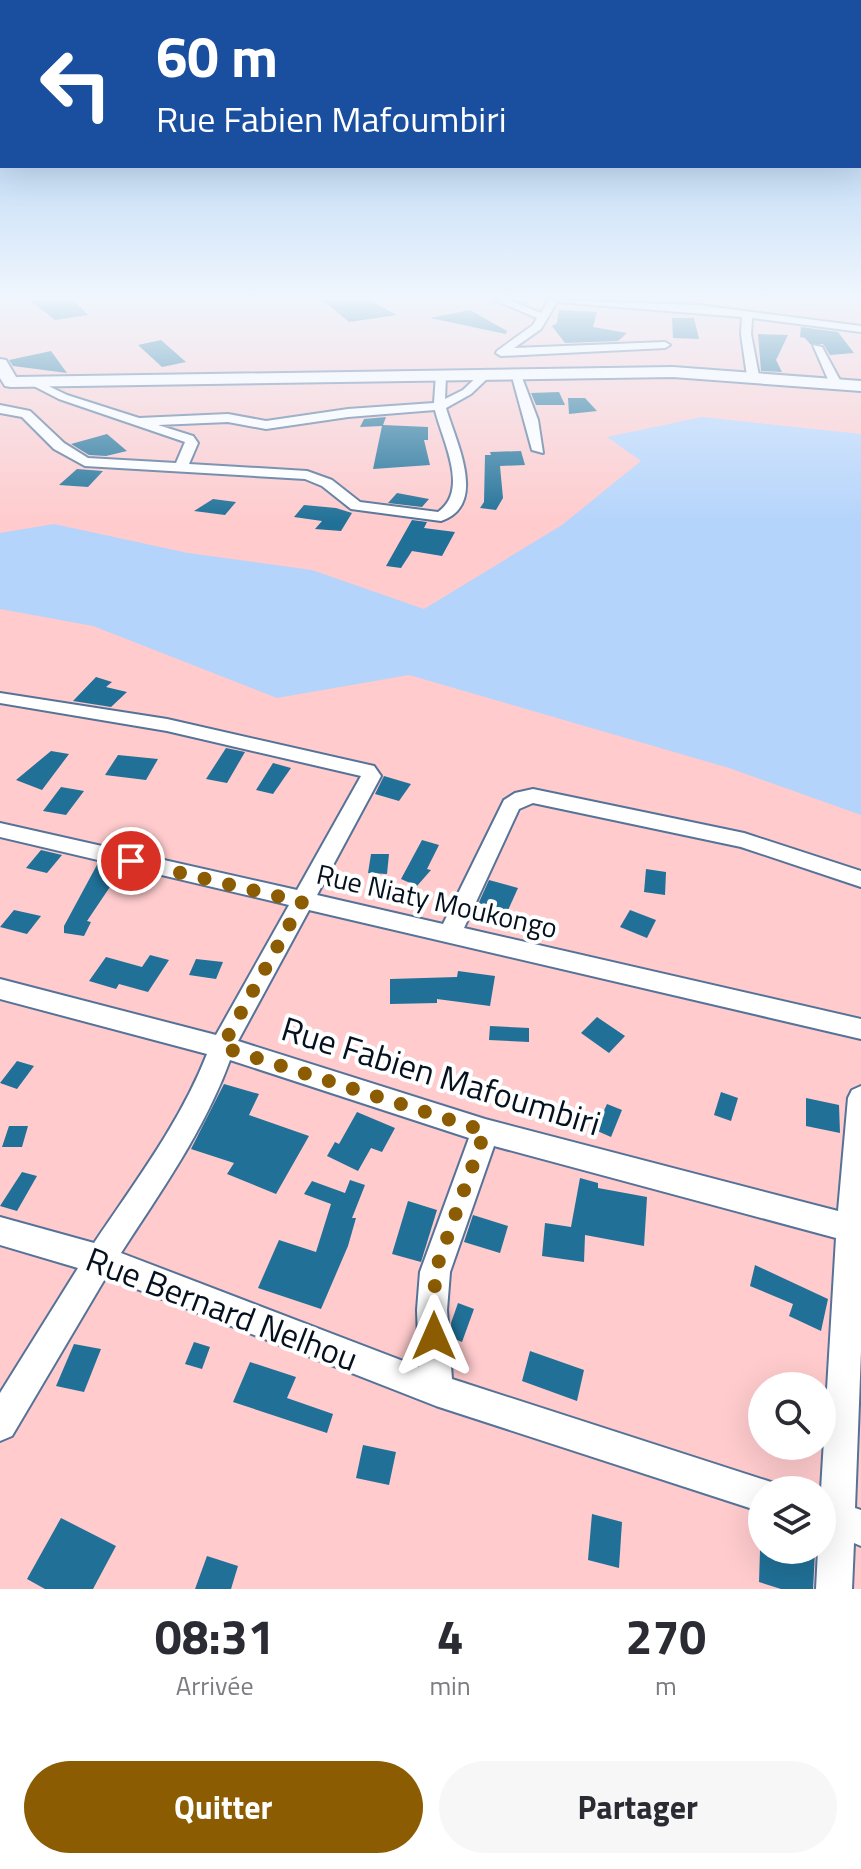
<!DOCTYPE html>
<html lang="fr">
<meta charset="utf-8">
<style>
body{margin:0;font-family:"Titillium Web",sans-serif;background:#f7f7f7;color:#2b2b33;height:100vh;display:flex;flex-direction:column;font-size:30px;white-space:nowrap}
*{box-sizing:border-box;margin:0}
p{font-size:26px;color:#7c7c81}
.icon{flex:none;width:44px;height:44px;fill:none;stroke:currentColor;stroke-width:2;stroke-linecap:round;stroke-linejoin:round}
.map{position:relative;height:1589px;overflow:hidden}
.details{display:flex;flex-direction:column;background:#fff;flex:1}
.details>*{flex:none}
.banner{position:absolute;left:0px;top:0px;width:862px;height:168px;box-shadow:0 8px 32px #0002;background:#1a4fa0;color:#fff;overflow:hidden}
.buttons{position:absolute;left:748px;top:1372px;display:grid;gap:16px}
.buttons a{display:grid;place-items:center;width:88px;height:88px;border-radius:50%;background:#fff;box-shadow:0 8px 32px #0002;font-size:40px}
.pin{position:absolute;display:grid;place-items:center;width:68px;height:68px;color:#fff;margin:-34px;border:4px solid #fff;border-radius:50%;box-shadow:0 2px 8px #0007}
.me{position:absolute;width:88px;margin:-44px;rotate:0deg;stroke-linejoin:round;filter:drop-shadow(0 0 6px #0008)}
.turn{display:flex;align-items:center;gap:28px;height:168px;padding:0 24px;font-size:36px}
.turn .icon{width:104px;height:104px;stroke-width:2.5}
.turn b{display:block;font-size:56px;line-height:68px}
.eta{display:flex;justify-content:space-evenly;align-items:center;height:136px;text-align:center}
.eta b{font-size:48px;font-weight:700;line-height:56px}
.button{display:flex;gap:16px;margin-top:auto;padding:16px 24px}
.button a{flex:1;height:92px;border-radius:48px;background:#8b5c01;color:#fff;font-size:32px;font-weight:700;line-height:92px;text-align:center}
.button a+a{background:#f7f7f7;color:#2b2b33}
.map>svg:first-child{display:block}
.green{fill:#ffcbcd;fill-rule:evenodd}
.water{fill:#b5d4fb}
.building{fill:#207097}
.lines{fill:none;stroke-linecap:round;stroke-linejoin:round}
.street-casing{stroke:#557398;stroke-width:4}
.secondary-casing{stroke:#557398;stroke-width:4}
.street{fill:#fff;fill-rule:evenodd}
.secondary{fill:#fff;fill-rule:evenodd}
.route{stroke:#8b5c01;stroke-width:14;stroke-dasharray:0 25.2}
.labels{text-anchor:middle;stroke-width:8;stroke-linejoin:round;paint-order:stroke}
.street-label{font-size:28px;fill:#06111f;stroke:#fff}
.near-street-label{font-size:34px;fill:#06111f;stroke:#fff}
</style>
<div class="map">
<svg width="861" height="1589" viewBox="0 0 861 1589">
<rect width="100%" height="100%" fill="#ddeafb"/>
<path class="green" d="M0 300H861V1589H0ZM762 1386H822V1446H762ZM762 1490H822V1550H762Z"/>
<polygon class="water" points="702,417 861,434 861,815 729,768 409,675 277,698 93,626 0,609 0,533 54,524 188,553 312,570 424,609 562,525 641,461 607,437"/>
<g class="building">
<polygon points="30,300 73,300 88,315 55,320"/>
<polygon points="323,300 369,300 397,315 349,322"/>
<polygon points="470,310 507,331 506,334 430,318"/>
<polygon points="559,310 597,312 593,327 627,333 618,341 565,343 552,326 557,323"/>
<polygon points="672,318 694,318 699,339 673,338"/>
<polygon points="801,327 838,332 854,353 830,355 823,344 810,344 805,338 800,337"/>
<polygon points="758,334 788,335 776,360 782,372 761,371"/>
<polygon points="161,340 186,362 162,367 138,345"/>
<polygon points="51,351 67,373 13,366 9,360"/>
<polygon points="559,392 565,405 536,405 531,393"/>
<polygon points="568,398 585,398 597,411 569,414"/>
<polygon points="386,417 383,425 428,427 428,440 424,440 430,465 373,469 382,426 360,427 364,419"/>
<polygon points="107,434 127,451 106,456 89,455 71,444"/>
<polygon points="521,451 525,465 500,466 503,498 496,510 480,508 484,502 485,455 491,455 490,452"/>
<polygon points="77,469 103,471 88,487 59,485"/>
<polygon points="397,493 429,499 422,507 388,503"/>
<polygon points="213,499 236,502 225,515 194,511"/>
<polygon points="304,505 336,508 352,513 341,531 315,529 322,521 294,517"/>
<polygon points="412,520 427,522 424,528 455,532 442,556 412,551 401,568 386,566"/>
<polygon points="96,677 112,682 106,687 127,692 111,707 73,701"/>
<polygon points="226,748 245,752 227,783 206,779"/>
<polygon points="51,751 69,754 42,790 16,780"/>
<polygon points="118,755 158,759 146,780 105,775"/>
<polygon points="273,763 291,768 273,794 256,790"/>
<polygon points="384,776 411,784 399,801 375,794"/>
<polygon points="61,787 84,791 66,815 43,811"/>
<polygon points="422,840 439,845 427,869 431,870 417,886 401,879"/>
<polygon points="41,850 62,855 47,873 26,868"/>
<polygon points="371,854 389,854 387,874 368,873"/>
<polygon points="98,863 122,869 87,921 91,922 84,936 64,933 64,926"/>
<polygon points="646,869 666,872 665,895 644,892"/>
<polygon points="489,880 518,888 504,919 475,911"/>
<polygon points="14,910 41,916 27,934 0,927"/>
<polygon points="630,910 656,920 647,938 620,927"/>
<polygon points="150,955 169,960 148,992 119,984 116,989 89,981 106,957 142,967"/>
<polygon points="196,959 223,962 216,979 189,975"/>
<polygon points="458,971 495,976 490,1006 437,999 437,1003 390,1004 390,979 457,977"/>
<polygon points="597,1017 625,1036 609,1053 581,1033"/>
<polygon points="490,1026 529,1028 529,1042 489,1040"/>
<polygon points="17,1061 34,1066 17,1089 0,1083"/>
<polygon points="224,1084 259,1094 249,1115 309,1136 276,1194 227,1174 234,1163 191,1149"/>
<polygon points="721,1092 738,1098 731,1121 714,1115"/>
<polygon points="806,1098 839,1105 840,1133 806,1126"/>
<polygon points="607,1104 622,1110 611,1137 595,1130"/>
<polygon points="357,1112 395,1128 382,1152 371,1148 358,1171 327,1156 335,1142 339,1144"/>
<polygon points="9,1126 28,1126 22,1147 2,1147"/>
<polygon points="22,1172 37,1176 17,1211 0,1206"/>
<polygon points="580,1178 598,1183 598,1188 647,1197 644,1246 585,1235 584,1262 542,1256 545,1223 571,1227"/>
<polygon points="350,1180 365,1185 352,1218 356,1218 348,1246 321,1309 258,1288 279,1240 316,1252 331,1204 304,1194 312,1181 345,1193"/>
<polygon points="408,1201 437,1210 421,1262 392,1254"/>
<polygon points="473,1215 508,1226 500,1253 464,1242"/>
<polygon points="755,1265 828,1299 821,1331 789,1316 793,1304 750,1286"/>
<polygon points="458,1303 474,1309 462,1342 452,1338 451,1323"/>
<polygon points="194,1342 210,1347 202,1369 185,1364"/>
<polygon points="74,1344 101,1349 84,1392 56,1386"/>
<polygon points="530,1351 584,1370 577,1401 522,1381"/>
<polygon points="250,1362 296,1377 287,1398 333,1414 327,1433 233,1402"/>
<polygon points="363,1445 396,1452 389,1485 356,1478"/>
<polygon points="592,1514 622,1522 619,1568 588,1560"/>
<polygon points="61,1518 116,1546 93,1589 45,1589 27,1579"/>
<polygon points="760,1550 815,1552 813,1589 781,1589 759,1582"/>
<polygon points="207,1556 238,1566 231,1589 195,1589"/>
</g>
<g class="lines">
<g class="street-casing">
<g id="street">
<polygon points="495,300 509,300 541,313 549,300 698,305 861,326 861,332 752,318 751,334 759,376 753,379 747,376 741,334 742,317 557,302 541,329 514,348 665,342 670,345 665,348 501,356 496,353 497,351 533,325 537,318"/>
<polygon points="813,345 822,347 842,384 840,386 830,384"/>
<path d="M481 373 491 375 471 394 446 408C455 440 489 505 441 521L351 509 322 486 305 479 85 466 54 449 22 417 0 413V405L30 411 64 443 88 458 176 463 185 442 59 399 26 382 36 380 67 395 139 418 228 414 266 421 348 409 434 403 436 374 446 376 445 399 463 390ZM435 410C442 440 470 490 438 512L360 502 332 480 307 471 189 464 198 443 193 436 158 425 228 422 266 429 348 417Z"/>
<polygon points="511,373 521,375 538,420 543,453 532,450"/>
<path d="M0 693 167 719 374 766 381 776 317 895 443 924 504 800 515 793 533 789 744 833 861 871V887L741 847 533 803 519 809 464 928 861 1019V1039L309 910 238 1041 485 1119 838 1211 848 1098 852 1090 861 1086V1351L855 1508 861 1510V1546L854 1543 852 1589H816L818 1550H822L821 1490 836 1238 494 1146 450 1272 447 1310 452 1379 774 1483 777 1490H762V1512L436 1406 106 1277 12 1436 0 1441V1393L78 1268 0 1245V1217L94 1243C135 1182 180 1123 207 1054L0 999V979L216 1035 289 905 0 837V823L297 890 361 776 167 731 0 703ZM230 1060 469 1138 420 1272 417 1310 419 1367 121 1253C161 1191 204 1131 230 1060Z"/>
</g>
</g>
<g class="secondary-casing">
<polygon id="secondary" points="0,359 6,360 16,377 673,367 861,381 861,391 673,377 11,387 5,386 0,378"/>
</g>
<use href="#street" class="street"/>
<use href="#secondary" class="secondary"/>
</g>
<linearGradient id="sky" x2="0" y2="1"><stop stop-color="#93c1f0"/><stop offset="0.57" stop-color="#f0f6fd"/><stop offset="1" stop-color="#f0f6fd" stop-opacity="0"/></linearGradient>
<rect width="861" height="523" fill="url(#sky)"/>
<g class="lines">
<polyline class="route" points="131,861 302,902 222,1047 485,1131 435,1272 434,1336"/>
</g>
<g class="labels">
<g class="street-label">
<text transform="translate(437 901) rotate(13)" y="10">Rue Niaty Moukongo</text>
</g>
<g class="near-street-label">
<text transform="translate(441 1076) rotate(17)" y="12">Rue Fabien Mafoumbiri</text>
<text transform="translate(222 1309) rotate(21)" y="12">Rue Bernard Nelhou</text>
</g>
</g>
</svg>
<div class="buttons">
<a><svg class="icon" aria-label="search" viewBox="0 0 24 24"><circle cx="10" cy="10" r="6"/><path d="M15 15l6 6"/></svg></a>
<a><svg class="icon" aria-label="layers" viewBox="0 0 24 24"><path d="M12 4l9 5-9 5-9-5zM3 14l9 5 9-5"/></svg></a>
</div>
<div class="pin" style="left:131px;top:861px;background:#d93025"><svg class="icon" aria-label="arrive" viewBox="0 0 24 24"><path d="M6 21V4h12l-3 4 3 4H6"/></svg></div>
<svg class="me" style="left:434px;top:1336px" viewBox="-20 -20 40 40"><path d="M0-17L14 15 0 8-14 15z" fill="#8b5c01" stroke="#fff" stroke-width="4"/></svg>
<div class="banner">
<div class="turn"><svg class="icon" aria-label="left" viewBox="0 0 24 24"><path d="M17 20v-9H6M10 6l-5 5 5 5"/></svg><div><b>60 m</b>Rue Fabien Mafoumbiri</div></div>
</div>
</div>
<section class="details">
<div class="eta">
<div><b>08:31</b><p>Arrivée</p></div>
<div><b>4</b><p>min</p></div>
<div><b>270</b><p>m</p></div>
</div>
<div class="button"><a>Quitter</a><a>Partager</a></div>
</section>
